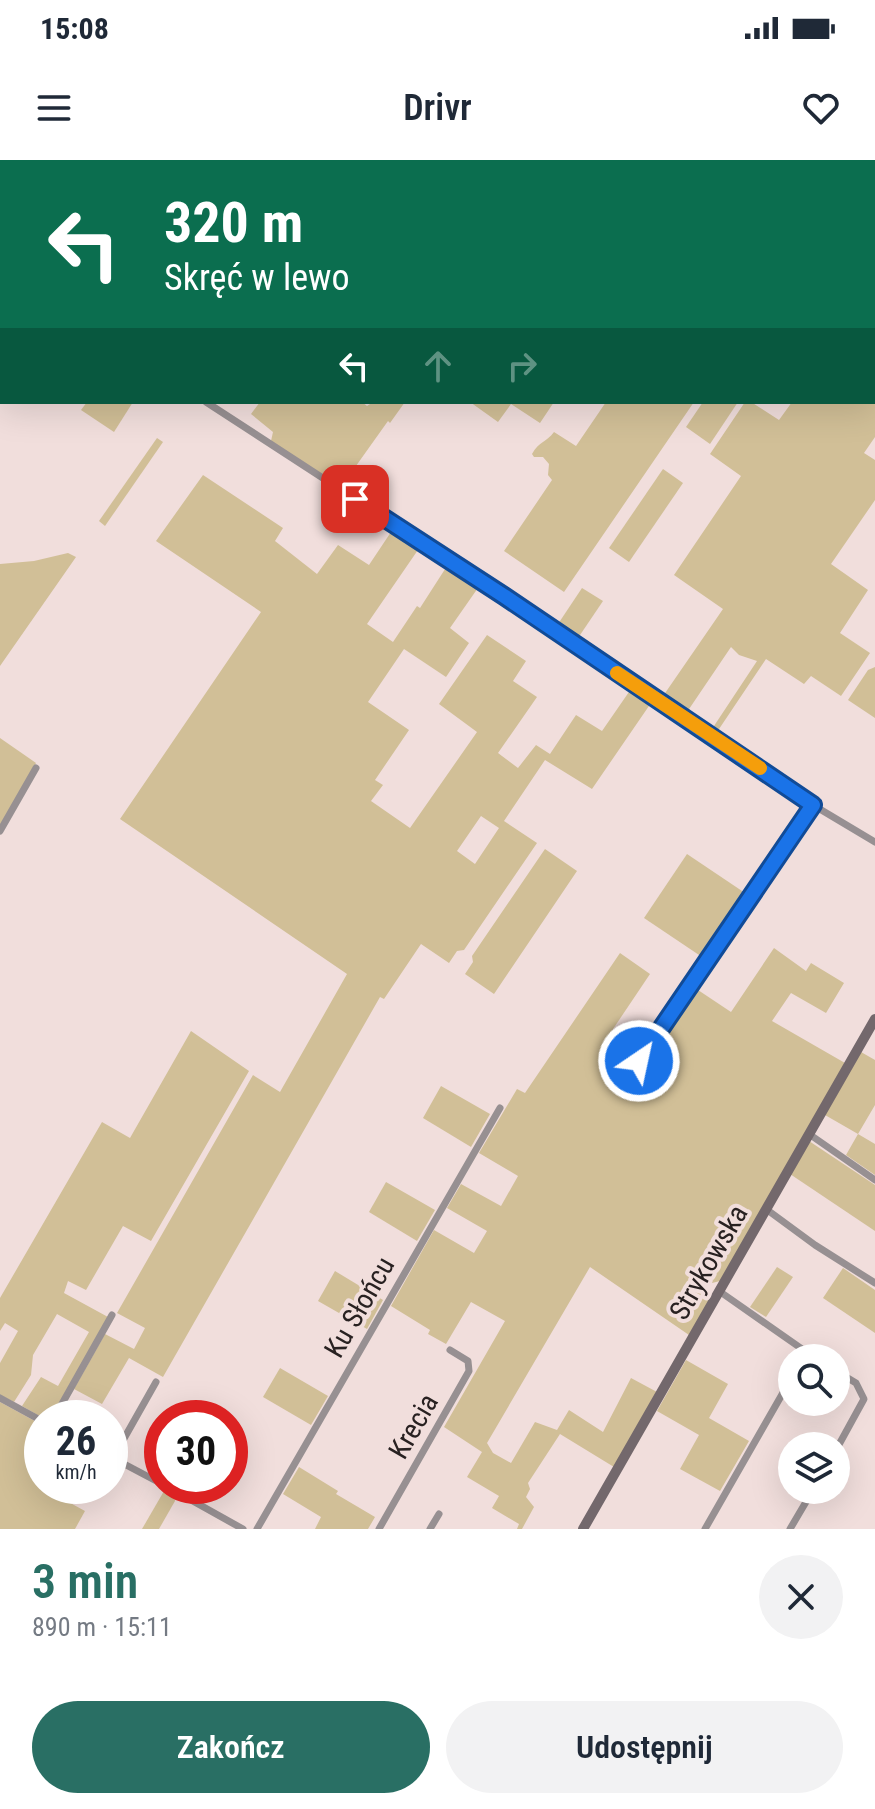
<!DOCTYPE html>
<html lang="pl">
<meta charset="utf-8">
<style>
body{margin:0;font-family:"Roboto Condensed",sans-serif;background:#f2f2f3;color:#1f2937;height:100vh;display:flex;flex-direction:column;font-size:30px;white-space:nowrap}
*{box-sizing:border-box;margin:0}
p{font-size:26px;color:#747a83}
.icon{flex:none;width:44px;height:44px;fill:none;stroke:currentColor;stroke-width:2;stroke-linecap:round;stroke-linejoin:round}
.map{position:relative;height:1369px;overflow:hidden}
.sheet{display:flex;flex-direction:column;background:#fff;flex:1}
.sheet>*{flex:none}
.banner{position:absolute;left:0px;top:0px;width:876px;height:244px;box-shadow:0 8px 32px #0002;background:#0b6e4f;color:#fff;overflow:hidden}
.controls{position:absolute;left:778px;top:1184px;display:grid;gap:16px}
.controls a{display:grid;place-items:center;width:72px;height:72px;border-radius:50%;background:#fff;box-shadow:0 8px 32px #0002;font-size:40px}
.speed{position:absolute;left:24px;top:1240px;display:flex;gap:16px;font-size:40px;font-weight:700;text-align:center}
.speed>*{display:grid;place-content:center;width:104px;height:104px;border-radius:50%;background:#fff;box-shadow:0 8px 32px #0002;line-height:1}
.speed small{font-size:20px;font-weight:400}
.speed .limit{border:12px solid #d22;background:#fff;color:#111}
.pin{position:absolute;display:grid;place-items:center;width:68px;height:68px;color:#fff;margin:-34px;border-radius:16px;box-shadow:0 4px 12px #0006}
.me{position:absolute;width:88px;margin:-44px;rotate:34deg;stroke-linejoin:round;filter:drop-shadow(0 0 6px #0008)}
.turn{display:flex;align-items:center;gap:28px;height:168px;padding:0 32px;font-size:36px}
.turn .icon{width:104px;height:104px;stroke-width:2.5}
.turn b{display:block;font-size:56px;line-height:68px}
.lanes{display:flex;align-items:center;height:76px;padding:0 32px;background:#0003;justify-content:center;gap:40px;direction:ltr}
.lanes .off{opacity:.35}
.round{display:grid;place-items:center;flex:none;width:84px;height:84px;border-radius:42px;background:#f2f2f3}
.head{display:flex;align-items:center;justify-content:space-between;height:136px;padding:0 32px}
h1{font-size:48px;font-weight:600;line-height:60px;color:#296f64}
.primary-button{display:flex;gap:16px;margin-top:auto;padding:16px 32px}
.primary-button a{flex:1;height:92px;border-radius:48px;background:#296f64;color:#fff;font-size:32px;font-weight:600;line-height:92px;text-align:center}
.primary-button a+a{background:#f2f2f3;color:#1f2937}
.status{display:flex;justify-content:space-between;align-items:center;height:56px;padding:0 40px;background:#fff;direction:ltr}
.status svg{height:22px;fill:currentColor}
header{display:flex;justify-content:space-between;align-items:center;height:104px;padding:0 32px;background:#fff;font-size:36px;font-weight:600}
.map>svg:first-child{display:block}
.green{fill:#d1bf97;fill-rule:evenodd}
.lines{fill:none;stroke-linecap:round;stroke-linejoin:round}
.street{stroke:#979092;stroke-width:7}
.secondary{stroke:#73686c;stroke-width:10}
.route-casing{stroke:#114b97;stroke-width:20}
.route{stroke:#1a73e8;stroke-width:14}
.slow{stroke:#f59e0b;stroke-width:14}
.labels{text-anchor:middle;stroke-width:8;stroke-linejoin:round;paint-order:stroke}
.street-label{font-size:28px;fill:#282121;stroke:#f1dedc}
</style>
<div class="status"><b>15:08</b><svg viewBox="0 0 49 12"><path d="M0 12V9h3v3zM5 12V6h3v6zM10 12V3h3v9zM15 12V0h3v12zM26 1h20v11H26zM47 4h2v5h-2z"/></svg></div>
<header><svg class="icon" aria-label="menu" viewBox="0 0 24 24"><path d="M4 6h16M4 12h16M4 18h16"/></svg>Drivr<svg class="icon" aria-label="heart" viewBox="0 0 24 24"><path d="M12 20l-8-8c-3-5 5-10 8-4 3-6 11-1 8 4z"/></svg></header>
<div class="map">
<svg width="875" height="1369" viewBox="0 0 875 1369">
<rect width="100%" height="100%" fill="#f1dedc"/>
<g class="green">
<polygon points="875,52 875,277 864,293 875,300 875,340 831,404 868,430 840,473 870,493 841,536 811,516 804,524 766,499 715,575 710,572 757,501 739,495 731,487 685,555 661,539 723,449 674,415 741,316 710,294 745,242 751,242 779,260 792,242 874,242"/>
<polygon points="87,242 133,242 114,272 81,250"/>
<polygon points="260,242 362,242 367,246 373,242 405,242 390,263 388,261 341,327 271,281 273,272 251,254"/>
<polygon points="470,242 554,242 540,263 511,244 498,262"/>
<path d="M606 242H694L564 432 504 391 552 320 548 315 549 304 543 297H534L532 294C539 281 547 282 554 272L576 286Z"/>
<polygon points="703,242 738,242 710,284 686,267"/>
<polygon points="157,278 163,282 105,366 99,361"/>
<polygon points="663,309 683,323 629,402 609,388"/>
<path d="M203 315 283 368 275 381 317 414 338 385 369 405 393 369 420 387 367 464 393 482 417 446 420 448 447 406 480 425 450 468 469 483 446 517 404 489 368 542 409 570 375 620 383 625 371 641 410 668 477 572 439 544 487 475 526 501 513 521 537 537 498 593 518 608 536 585 550 594 576 555 602 571 631 529 651 543 592 629 545 600 504 661 537 683 464 790 457 791 449 803 421 784 384 839 380 837 163 1217 129 1198 102 1244 74 1229 105 1174 134 1189 145 1168 117 1153 253 915 280 932 347 814 120 659 261 452 156 381ZM481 656 499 668 475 704 457 691Z"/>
<polygon points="68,393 76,397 0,506 0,404 34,401"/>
<polygon points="582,428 603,441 578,478 573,480 559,471 558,464"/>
<polygon points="875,507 875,558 848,540 868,510"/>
<polygon points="0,578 36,603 0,666"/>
<polygon points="545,689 577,711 494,834 465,814 473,802 472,796"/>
<polygon points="687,694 748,735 705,799 644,758"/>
<polygon points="774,788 806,811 811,803 844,823 826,853 791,833 772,861 845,903 720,1121 712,1123 703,1118 700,1125 709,1132 711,1138 689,1175 590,1107 487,1283 493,1293 511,1303 535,1262 557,1270 569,1250 603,1272 631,1218 657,1232 614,1307 560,1274 528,1323 530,1329 526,1337 534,1347 522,1369 517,1369 519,1364 492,1348 499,1336 467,1317 482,1292 444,1267 505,1161 471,1142 446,1184 428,1174 430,1170 391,1146 434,1070 474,1093 487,1071 447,1048 461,1024 501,1046 518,1016 479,993 517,929 525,933 620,793 650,814 607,878 634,896 638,896 633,903 639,908 695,828 731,852"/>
<polygon points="191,871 249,911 151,1081 123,1066 86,1130 68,1121 64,1133 108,1157 51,1258 43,1258 22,1246 41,1217 58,1226 89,1172 57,1154 33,1195 31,1215 14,1242 0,1235 0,1203 18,1171 5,1163 0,1171 0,1138 102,962 130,978"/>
<polygon points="861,892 875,900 875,945 858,974 875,984 875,1015 846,995 858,974 825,955"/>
<polygon points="441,926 490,954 471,987 423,958"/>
<polygon points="809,981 875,1025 875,1071 790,1014"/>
<polygon points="386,1022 435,1050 417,1081 369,1052"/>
<polygon points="777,1107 793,1117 766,1157 750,1147"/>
<polygon points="843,1108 875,1130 875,1173 823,1138"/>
<polygon points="335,1111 383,1140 367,1169 318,1141"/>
<polygon points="686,1200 728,1224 709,1258 749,1281 720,1331 680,1309 699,1275 657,1251"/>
<polygon points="280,1208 328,1236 311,1265 263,1237"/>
<polygon points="0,1242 42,1265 42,1326 55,1326 52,1333 85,1351 75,1369 0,1369"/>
<polygon points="299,1307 338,1331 336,1334 375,1357 368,1369 315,1369 321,1357 283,1334"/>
<polygon points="164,1331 174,1336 175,1341 159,1369 142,1369"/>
</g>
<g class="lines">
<g class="street">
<polyline points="467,2 470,0"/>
<polyline points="0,107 2,108"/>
<polyline points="206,242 504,436 813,645 875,682"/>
<polyline points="0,671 36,608"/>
<polyline points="639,901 813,645"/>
<polyline points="809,974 875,1020"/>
<polyline points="766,1049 815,1085 875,1123"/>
<polyline points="719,1131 815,1198"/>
<polyline points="836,1211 856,1223 864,1239 836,1290"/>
<polyline points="0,1238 42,1261"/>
<polyline points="54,1258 112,1155"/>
<polyline points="111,1297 162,1324"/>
<polyline points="113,1298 156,1222"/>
<polyline points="166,1326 243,1369"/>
<polyline points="257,1369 500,948"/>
<polyline points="379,1369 469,1211 468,1201 450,1190"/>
<polyline points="430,1369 439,1354"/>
<polyline points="705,1369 792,1217"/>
<polyline points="790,1369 813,1330"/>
</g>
<polyline class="secondary" points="583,1369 875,859"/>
</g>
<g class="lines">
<g class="route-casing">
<polyline id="route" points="355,339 504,436 813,645 639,901"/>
</g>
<use href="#route" class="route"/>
<polyline class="slow" points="617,513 760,608"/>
</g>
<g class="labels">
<g class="street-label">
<text transform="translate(708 1102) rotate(-60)" y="10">Strykowska</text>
<text transform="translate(359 1147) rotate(-60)" y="10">Ku Słońcu</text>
<text transform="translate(413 1266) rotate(-60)" y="10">Krecia</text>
</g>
</g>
</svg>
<div class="controls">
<a><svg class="icon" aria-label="search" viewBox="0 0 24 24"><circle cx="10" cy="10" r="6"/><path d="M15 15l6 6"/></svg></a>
<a><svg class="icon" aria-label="layers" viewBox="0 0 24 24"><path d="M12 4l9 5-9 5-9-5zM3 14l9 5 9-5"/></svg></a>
</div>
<div class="speed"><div>26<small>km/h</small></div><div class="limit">30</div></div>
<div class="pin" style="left:355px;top:339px;background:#d93025"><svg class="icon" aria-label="arrive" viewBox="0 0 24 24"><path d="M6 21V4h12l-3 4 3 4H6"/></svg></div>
<svg class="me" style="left:639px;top:901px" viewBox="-20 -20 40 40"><circle r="17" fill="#1a73e8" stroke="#fff" stroke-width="3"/><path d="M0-11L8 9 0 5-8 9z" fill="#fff"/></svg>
<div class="banner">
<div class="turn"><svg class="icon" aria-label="left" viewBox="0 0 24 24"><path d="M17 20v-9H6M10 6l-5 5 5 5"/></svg><div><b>320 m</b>Skręć w lewo</div></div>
<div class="lanes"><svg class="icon" aria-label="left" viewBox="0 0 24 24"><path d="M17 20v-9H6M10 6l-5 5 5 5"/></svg><svg class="icon off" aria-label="ahead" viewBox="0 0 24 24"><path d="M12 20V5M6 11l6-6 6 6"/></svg><svg class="icon off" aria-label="right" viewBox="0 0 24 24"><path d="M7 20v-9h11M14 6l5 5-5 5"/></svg></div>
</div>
</div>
<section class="sheet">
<div class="head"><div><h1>3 min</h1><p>890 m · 15:11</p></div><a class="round"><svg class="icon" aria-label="close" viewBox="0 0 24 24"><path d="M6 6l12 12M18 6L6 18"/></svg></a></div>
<div class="primary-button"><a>Zakończ</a><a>Udostępnij</a></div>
</section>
